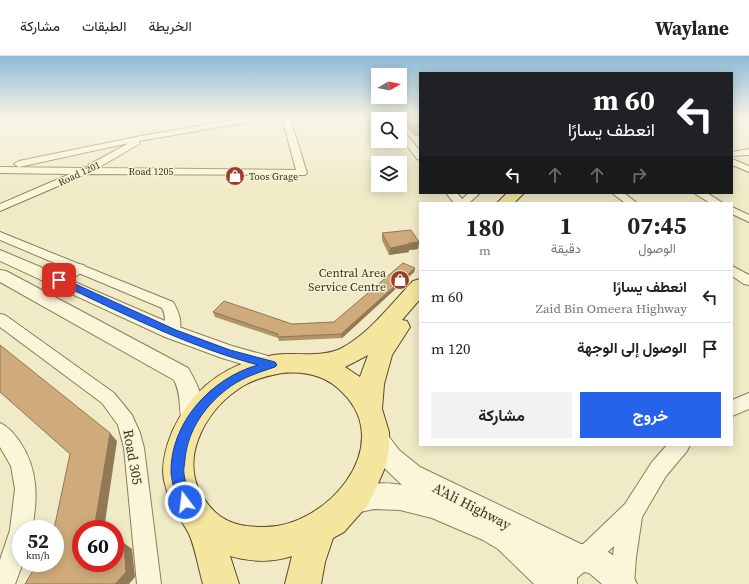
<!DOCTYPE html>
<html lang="ar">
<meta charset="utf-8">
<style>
body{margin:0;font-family:"Source Serif 4",Vazirmatn,serif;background:#f2f2f2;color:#222;direction:rtl;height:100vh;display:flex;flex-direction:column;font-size:15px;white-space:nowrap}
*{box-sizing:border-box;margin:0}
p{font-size:13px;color:#767676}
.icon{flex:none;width:22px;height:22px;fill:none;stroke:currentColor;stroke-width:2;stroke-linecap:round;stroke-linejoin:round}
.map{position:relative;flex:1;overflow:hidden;direction:ltr}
.sheet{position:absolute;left:419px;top:146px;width:314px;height:244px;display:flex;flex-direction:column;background:#fff;border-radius:0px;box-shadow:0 2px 10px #0003;direction:rtl}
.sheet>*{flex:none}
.hud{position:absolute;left:419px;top:16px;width:314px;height:122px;border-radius:0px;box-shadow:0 2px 10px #0003;direction:rtl;background:#202124;color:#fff;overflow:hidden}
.needle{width:26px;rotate:81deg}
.buttons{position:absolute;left:371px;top:12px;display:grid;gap:8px}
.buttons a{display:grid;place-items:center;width:36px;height:36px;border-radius:0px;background:#fff;box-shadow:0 2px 10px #0003;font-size:20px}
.speed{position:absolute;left:12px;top:464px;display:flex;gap:8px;font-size:20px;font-weight:700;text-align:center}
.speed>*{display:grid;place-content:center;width:52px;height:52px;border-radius:50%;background:#fff;box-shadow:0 2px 10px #0003;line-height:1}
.speed small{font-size:10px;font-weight:400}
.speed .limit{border:6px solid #d22;background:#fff;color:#111}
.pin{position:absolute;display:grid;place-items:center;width:34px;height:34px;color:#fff;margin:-17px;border-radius:8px;box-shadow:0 2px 6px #0006}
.me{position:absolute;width:44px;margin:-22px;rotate:345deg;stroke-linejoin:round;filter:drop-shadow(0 0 3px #0008)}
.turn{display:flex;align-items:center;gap:14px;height:84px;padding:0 12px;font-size:18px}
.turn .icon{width:52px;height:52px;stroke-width:2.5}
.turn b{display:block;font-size:28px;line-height:34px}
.lanes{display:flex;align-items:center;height:38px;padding:0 12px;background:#0003;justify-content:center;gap:20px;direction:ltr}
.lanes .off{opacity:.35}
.eta{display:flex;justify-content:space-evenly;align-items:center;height:68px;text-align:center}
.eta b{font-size:24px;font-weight:700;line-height:28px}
.button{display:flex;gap:8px;margin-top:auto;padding:8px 12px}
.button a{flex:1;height:46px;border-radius:0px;background:#2563eb;color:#fff;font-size:16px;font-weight:700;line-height:46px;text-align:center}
.button a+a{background:#f2f2f2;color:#222}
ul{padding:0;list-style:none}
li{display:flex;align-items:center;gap:12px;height:52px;padding:0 12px;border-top:1px solid #e0e0e0}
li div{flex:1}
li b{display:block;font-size:15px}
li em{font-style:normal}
header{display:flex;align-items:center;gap:24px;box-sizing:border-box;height:56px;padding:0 20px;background:#fff;border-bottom:1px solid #e0e0e0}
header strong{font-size:19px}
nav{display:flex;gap:22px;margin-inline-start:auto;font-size:14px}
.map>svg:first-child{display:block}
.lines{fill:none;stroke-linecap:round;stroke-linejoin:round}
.minor-casing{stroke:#8c7d5b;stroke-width:2}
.tertiary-casing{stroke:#8c7d5b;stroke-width:2}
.primary-casing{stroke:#5a4a2f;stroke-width:2}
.minor{fill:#faf6da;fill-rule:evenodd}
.tertiary{fill:#faf6da;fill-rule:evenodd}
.primary{fill:#f4e69e;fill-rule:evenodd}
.wall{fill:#b2936a}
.shaded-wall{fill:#917856}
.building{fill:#cfab7b;stroke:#917856}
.route{fill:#2563eb;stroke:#184099}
.labels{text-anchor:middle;stroke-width:3;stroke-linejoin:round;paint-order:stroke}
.far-street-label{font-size:10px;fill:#3c321f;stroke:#f7f3d6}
.far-poi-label{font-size:10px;fill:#3c321f;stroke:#f7f3d6;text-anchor:start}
.poi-label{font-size:12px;fill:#3c321f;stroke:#f7f3d6;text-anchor:end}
.near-street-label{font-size:14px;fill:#3c321f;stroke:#f7f3d6}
</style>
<header>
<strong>Waylane</strong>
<nav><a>الخريطة</a><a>الطبقات</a><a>مشاركة</a></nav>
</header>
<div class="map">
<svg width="749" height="528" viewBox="0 0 749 528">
<rect width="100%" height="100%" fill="#f0eac6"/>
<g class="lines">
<g class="minor-casing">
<g id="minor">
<polygon points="245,62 264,62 260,64 139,85 139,88 98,112 296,114 282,62 290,62 307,117 305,119 86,118 0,155 0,148 70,118 0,117 0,111 83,112 129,87 19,111 14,108 19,105 141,80"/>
<polygon points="397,62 406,62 400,65 400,63"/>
<polygon points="400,74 403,74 420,95 420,104 417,103 400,81"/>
<polygon points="749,93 749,99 732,100 732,96"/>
<polygon points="732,103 749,110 749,116 732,109"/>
<polygon points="446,137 457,137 462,143 469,137 480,137 469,147 454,147"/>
<polygon points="612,137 624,137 637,147 625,147"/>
<polygon points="694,137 707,137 723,147 710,147"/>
<polygon points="732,151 749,159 749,166 732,158"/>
<path d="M0 176 173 246C179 256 184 269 177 280L172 282 167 280C162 271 168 263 162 252L0 184Z"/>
<polygon points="732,210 749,219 749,229 744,228 732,220"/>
<polygon points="0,258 5,259 114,337 132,359 140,377 144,392 161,528 137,528 124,392 118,369 102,347 0,271"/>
<polygon points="749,337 749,353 732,360 732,344"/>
<path d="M0 367C9 371 14 378 20 386 38 413 38 442 32 473H21V507H23L15 528H0V504L10 474 15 433 11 410 0 391Z"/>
<polygon points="667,389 690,389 687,395 666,420 642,461 636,501 634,528 610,528 614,490 593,510 585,514 577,510 573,502 577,494 625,448 652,406"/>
</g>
</g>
<g class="tertiary-casing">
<g id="tertiary">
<path d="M0 194 57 218C66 213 73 206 84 209L86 212 84 215 70 224 179 271 232 290 279 303 282 309 279 315 272 317 222 302 165 281 0 205Z"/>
<path d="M0 214 6 215 188 312C198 329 209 351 200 370L192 373 184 370C177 355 183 341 174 324L0 226Z"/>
<path d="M376 370 384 374 399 394 420 411 581 488C603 486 629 509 637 528H602L589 517 584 516 577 522V528H534L498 493 483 484 432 462 400 454 374 453 351 458 342 454 338 445 342 436C361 428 382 425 402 429L378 406 364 381 368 374Z"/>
</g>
</g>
<g class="primary-casing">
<g id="primary">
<polygon points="507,137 524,137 514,147 497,147"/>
<path d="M420 223V243L402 264 407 265 410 271 392 299 384 328 382 353 389 376V393L386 409 375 435 367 450 344 476 333 482 325 506 321 528H285L292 500C271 507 251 506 230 500L239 528H203C199 514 195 491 189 478 179 460 168 445 164 424 161 408 166 391 172 376 192 332 226 307 274 299 295 296 319 302 340 293 369 278 390 249 413 225ZM368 299 360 321 345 311ZM282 317C305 315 326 319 343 337 397 391 325 473 262 471 235 471 217 464 203 441 179 404 204 357 237 334 250 324 266 320 282 317Z"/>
</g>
</g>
<use href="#minor" class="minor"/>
<use href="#tertiary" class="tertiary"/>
<use href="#primary" class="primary"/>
</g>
<g class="wall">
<polygon points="403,62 420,62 420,81 413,79 403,65"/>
<polygon points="382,177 419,186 418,193 409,194 409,196 389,199 382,184"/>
<polygon points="415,212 414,216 342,282 279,285 278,282 215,261 213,256 292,268 334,266"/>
</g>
<g class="shaded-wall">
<polygon points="419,186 418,193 409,194 409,196 389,199 390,192"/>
<polygon points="415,212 414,216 342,282 341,278"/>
<polygon points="110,377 117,385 104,473 94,473"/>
<polygon points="124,487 132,493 135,521 129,528 115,528"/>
</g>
<g class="building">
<polygon points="409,62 420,62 420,71 413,69"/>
<polygon points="411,174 419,186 409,187 409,188 390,192 382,177"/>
<polygon points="403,207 415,212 341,278 278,281 278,278 213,256 224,245 292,268 334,266"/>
<polygon points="0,289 110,377 94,473 81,473 81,507 115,507 115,486 120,485 124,487 126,516 117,526 115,528 25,528 35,511 46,508 46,507 55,507 55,473 54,473 70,398 0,336"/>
</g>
<linearGradient id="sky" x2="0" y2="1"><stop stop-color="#8ebad8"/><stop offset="0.46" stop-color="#f8f6e5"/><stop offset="1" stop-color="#f8f6e5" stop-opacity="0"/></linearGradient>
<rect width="749" height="136" fill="url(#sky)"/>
<path class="route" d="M56 222H62L176 274 230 294 275 306 277 309 275 311C260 316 244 321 231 330 206 348 188 373 185 403 185 408 183 413 184 418 185 429 194 440 190 450L185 452 180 450C176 441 172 427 171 417 170 367 211 322 258 309 187 290 122 257 56 226L54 224Z"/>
<defs>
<g id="shop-disc" transform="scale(1)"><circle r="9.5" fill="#9e3a28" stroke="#f7f3d6"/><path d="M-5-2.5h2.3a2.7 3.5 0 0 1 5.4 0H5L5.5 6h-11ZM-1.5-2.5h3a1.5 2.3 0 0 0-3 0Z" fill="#fff"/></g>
</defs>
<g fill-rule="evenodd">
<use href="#shop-disc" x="235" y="120"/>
<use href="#shop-disc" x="400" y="224"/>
</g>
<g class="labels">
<g class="far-street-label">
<text x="151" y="119">Road 1205</text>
<text transform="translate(79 117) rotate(-25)" y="4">Road 1201</text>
</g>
<g class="far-poi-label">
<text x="249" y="124">Toos Grage</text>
</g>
<g class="poi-label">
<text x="386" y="221">Central Area<tspan x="386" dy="14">Service Centre</tspan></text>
</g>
<g class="near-street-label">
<text transform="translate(133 401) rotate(80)" y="5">Road 305</text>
<text transform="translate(472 450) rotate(27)" y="5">A'Ali Highway</text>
</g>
</g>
</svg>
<div class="buttons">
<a><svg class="needle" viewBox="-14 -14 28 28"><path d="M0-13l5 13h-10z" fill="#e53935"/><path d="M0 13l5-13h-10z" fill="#767676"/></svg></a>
<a><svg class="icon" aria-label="search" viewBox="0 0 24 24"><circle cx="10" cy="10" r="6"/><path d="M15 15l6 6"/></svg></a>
<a><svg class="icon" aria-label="layers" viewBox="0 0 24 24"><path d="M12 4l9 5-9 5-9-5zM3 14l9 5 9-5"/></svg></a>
</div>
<div class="speed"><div>52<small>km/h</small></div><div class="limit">60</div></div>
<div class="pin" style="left:59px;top:224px;background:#d93025"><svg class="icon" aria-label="arrive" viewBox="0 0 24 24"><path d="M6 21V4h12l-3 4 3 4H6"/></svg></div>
<svg class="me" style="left:185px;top:446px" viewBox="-20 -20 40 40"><circle r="17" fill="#2563eb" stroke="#fff" stroke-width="3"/><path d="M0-11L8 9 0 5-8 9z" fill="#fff"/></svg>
<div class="hud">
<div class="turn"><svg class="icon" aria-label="left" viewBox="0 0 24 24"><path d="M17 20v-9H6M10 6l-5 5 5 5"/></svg><div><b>60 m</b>انعطف يسارًا</div></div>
<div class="lanes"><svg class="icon" aria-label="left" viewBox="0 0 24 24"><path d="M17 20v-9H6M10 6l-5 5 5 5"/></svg><svg class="icon off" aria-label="ahead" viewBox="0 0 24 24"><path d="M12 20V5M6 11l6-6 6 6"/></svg><svg class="icon off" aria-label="ahead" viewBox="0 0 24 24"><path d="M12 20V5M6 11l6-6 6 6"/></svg><svg class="icon off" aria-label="right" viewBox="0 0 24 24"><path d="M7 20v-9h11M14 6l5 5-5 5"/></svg></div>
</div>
<section class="sheet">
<div class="eta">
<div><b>07:45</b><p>الوصول</p></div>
<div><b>1</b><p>دقيقة</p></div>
<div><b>180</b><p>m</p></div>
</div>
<ul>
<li><svg class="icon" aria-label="left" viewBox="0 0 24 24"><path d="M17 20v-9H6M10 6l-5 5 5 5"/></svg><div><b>انعطف يسارًا</b><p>Zaid Bin Omeera Highway</p></div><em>60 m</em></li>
<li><svg class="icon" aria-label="arrive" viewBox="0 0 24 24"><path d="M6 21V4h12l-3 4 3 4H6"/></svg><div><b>الوصول إلى الوجهة</b></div><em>120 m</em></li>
</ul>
<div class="button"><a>خروج</a><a>مشاركة</a></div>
</section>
</div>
